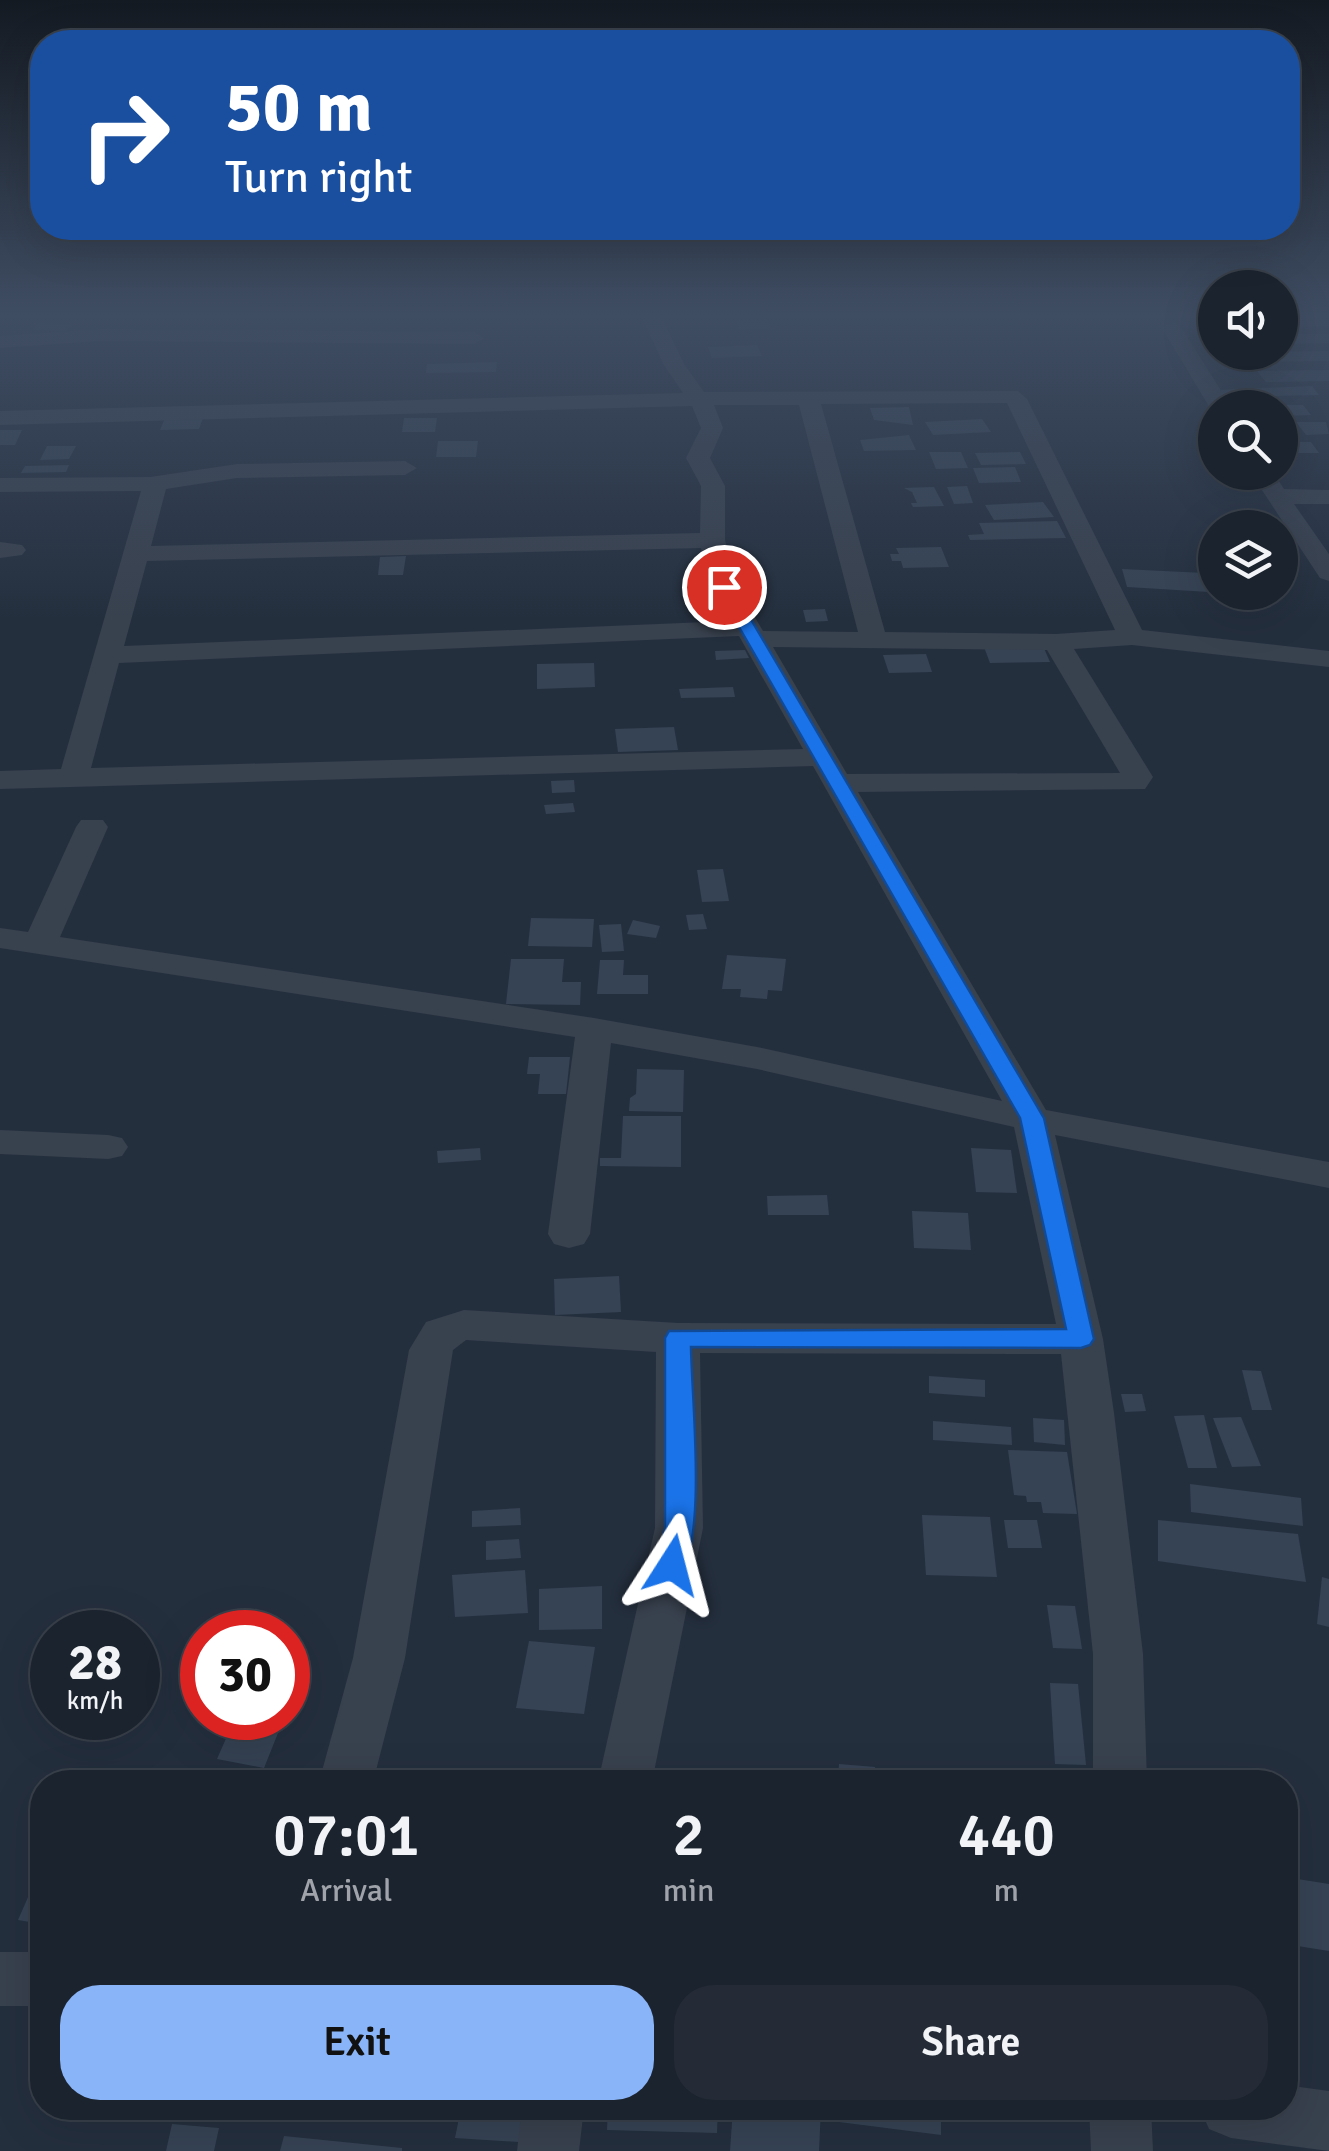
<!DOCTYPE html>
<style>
body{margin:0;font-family:Signika,sans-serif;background:#242b36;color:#f1f3f6;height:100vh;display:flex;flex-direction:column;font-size:38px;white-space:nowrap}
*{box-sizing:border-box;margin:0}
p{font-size:32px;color:#a0a4aa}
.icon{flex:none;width:55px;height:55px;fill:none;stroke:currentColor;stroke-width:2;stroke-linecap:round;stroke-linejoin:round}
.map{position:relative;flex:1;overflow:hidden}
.sheet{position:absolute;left:30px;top:1770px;width:1268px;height:350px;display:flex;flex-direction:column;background:#1b232e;border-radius:40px;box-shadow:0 10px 40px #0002,0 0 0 2px #39404a}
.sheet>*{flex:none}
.hud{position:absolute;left:30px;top:30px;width:1270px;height:210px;border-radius:40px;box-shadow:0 10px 40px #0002,0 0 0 2px #39404a;background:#1a4fa0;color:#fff;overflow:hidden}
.controls{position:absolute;left:1198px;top:270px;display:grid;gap:20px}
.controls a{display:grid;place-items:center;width:100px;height:100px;border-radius:50%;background:#1b232e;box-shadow:0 10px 40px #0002,0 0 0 2px #39404a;font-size:50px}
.speed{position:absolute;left:30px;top:1610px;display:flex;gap:20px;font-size:50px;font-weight:700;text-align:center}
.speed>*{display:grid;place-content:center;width:130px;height:130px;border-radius:50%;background:#1b232e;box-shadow:0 10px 40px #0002,0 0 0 2px #39404a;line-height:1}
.speed small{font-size:25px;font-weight:400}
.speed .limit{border:15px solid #d22;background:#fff;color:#111}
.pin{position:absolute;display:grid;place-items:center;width:85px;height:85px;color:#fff;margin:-42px;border:5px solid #fff;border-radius:50%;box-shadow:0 2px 10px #0007}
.me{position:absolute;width:110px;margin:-55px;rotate:9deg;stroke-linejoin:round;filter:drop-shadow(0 0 8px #0008)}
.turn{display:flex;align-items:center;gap:35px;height:210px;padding:0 30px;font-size:45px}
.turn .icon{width:130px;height:130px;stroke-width:2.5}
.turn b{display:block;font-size:70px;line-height:85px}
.eta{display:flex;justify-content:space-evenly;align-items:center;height:170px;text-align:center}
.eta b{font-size:60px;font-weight:600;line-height:70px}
.action{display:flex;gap:20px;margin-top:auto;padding:20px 30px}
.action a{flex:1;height:115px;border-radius:40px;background:#8ab4f8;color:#111;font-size:40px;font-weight:600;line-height:115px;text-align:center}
.action a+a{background:#242b36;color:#f1f3f6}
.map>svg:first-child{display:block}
.building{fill:#364354}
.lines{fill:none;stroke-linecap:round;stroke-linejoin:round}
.minor{fill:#38414e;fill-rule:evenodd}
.route{fill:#1a73e8;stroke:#114b97;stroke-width:2.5}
</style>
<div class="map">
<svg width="1329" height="2151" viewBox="0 0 1329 2151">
<rect width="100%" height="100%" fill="#242f3e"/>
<g class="building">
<polygon points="1280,318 1326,318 1329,326 1280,327"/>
<polygon points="736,320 767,320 771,329 739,330"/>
<polygon points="39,323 73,324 66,331 32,330"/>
<polygon points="1280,334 1329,334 1329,343 1280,344"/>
<polygon points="757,345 762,356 712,358 708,347"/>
<polygon points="1329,351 1329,361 1247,362 1240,352"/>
<polygon points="497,362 496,372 426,373 427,364"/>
<polygon points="1329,370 1329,381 1266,382 1257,371"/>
<polygon points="1312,386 1319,395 1223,397 1218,390"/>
<polygon points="1280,405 1303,405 1311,415 1280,416"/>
<polygon points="909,407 913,425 874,420 870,408"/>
<polygon points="165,418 203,418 199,429 160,430"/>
<polygon points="404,418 437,418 435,432 402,432"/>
<polygon points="982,419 991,432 933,435 925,422"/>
<polygon points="1296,422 1326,422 1329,434 1306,435"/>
<polygon points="0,430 22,430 15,445 0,445"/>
<polygon points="909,435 916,450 864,451 860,440"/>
<polygon points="438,441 478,441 476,457 436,457"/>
<polygon points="1280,442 1311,442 1319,453 1283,453"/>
<polygon points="47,446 76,446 69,459 40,460"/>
<polygon points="929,452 961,452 968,468 936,469"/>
<polygon points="1020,452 1026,464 981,465 975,453"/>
<polygon points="69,465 66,472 21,473 25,466"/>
<polygon points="1015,467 1021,482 979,483 973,468"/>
<polygon points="967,486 973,503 954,504 947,487"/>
<polygon points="934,487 944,506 913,507 911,503 917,503 912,492 904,488"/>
<polygon points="1043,502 1054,517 994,520 985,505"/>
<polygon points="1057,521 1066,538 970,540 968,535 984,534 979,523"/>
<polygon points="941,547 949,567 903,568 901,561 892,561 890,554 899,554 896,548"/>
<polygon points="406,556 403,575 378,575 380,557"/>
<polygon points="1122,569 1205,573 1209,592 1127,587"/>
<polygon points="825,609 828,621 806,622 803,610"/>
<polygon points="1043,646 1050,662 990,663 984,647"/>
<polygon points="745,650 749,658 716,660 715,651"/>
<polygon points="926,654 932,672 889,673 883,655"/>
<polygon points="594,663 595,687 537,689 537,664"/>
<polygon points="733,687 735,697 681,698 679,689"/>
<polygon points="674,727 678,750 618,752 615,729"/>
<polygon points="574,780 575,792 552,793 551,781"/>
<polygon points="573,803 575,812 546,814 544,805"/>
<polygon points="723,869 729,901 702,902 697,870"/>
<polygon points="703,914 707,929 689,930 686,915"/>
<polygon points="531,918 594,919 592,947 528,946"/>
<polygon points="633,920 660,926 656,938 627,934"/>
<polygon points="621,924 624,951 602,952 599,925"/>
<polygon points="727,955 786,959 782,991 768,990 767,999 740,997 741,989 722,989"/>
<polygon points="511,959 564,959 562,982 581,982 580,1005 506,1004"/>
<polygon points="600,960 624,960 623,975 648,975 648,994 597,994"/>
<polygon points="529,1057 570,1057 566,1094 538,1094 540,1074 527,1074"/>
<polygon points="637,1069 684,1070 683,1112 629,1111 630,1098 636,1094"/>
<polygon points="623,1116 681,1116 681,1167 600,1166 600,1158 621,1158"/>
<polygon points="480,1148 481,1160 438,1163 437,1151"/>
<polygon points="971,1148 1011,1150 1017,1193 976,1192"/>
<polygon points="827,1195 829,1215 768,1215 767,1196"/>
<polygon points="912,1211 968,1213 971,1250 914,1248"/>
<polygon points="619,1276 621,1312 555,1315 554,1279"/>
<polygon points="1242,1370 1261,1371 1272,1410 1252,1410"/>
<polygon points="929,1376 985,1380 985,1397 929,1393"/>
<polygon points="1121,1394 1142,1394 1146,1411 1125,1412"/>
<polygon points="1204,1415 1217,1468 1188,1468 1174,1416"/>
<polygon points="1241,1417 1261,1466 1232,1467 1213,1418"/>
<polygon points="1033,1418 1064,1420 1065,1445 1034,1442"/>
<polygon points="933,1421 1011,1427 1012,1445 933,1440"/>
<polygon points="1008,1450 1067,1452 1077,1514 1043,1513 1041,1502 1027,1502 1026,1496 1014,1495"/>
<polygon points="1190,1484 1301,1498 1303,1526 1191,1512"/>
<polygon points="520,1508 521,1525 472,1527 472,1511"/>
<polygon points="922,1515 990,1517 997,1577 926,1575"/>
<polygon points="1004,1520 1037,1520 1042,1548 1008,1548"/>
<polygon points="1158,1520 1298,1534 1306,1582 1158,1561"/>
<polygon points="519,1539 521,1558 486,1560 486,1541"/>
<polygon points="525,1570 528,1613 455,1617 452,1575"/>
<polygon points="1322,1577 1329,1579 1329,1627 1317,1624"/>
<polygon points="602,1586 602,1629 539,1630 539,1589"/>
<polygon points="1047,1605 1075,1606 1082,1649 1053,1648"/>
<polygon points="529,1641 595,1647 584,1714 516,1708"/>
<polygon points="1050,1683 1078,1684 1086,1765 1055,1764"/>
<polygon points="235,1718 284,1718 264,1768 217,1759"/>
<polygon points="839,1764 875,1767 874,1782 838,1782"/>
<polygon points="211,1768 286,1779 284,1782 206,1782"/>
<polygon points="42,1865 42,1924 18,1920"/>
<polygon points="1285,1877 1329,1884 1329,1951 1285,1944"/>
<polygon points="461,2108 522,2108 519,2142 455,2138"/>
<polygon points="608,2108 718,2108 717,2133 607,2130"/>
<polygon points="733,2108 821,2108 819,2151 730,2151"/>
<polygon points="840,2108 941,2108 941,2135 839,2122"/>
<polygon points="172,2124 219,2128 214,2151 166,2151"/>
<polygon points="284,2136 402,2148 402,2151 280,2151"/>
</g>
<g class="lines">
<g class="minor">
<path d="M642 318H662L684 364 704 392 1018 391 1027 399 1142 630 1329 651V667L1132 645 1074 649 1153 777 1145 789 858 792 1046 1110 1329 1162V1188L1055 1135 1103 1339 1114 1413 1143 1654 1147 1782H1093V1654L1061 1354 700 1353 703 1528 652 1782H598L655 1528 656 1352 466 1340 453 1350 405 1658 373 1782H319L353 1658 409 1350 426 1322 464 1310 678 1323 1056 1324 1014 1127 757 1069 611 1043 590 1234 584 1244 569 1248 554 1244 548 1234 575 1037 0 948V928L28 932 76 827 81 820H103L108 827 60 937 594 1018 757 1047 1002 1101 813 766 0 789V771L61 769 141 491 0 492V478L150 477 237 464 405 461 417 468 405 475 237 478 166 489 151 546 700 533 701 486 686 458 701 428 692 406 0 425V411L683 393 664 365ZM1007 403 1115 630 1056 634 885 632 821 404ZM714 405H799L858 632 763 631 737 587 725 540V486L710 458 723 428ZM701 548 711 587 730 621 124 646 147 561ZM739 636 803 749 91 768 119 663ZM773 647 1047 650 1120 773 847 774Z"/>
<polygon points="1172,322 1179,324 1232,408 1215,408 1213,413 1162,328"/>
<polygon points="99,329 474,332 484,338 474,344 99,341 0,348 0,336"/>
<polygon points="1250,472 1273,472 1284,489 1329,490 1329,504 1294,504 1329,554 1329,581 1320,578"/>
<polygon points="0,542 22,545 26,550 22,555 0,558"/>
<polygon points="0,1130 108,1135 122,1138 128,1147 122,1156 108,1159 0,1154"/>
<rect x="0" y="1952" width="42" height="54"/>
<polygon points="1285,2085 1329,2091 1329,2151 1231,2138 1209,2129 1200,2108 1285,2108"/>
<polygon points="522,2108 584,2108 579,2151 517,2151"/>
<polygon points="1089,2108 1151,2108 1153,2151 1091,2151"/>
</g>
</g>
<linearGradient id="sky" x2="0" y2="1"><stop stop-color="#141a22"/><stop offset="0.51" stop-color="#3f4d63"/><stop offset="1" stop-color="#3f4d63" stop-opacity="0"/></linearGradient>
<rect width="1329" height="619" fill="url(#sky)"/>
<path class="route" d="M724 582 732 587 1044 1118 1094 1339 1090 1345 1081 1348 691 1347C692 1402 706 1528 682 1573L672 1576 661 1573 657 1565 665 1528V1338L669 1331 1066 1329 1020 1118 716 587Z"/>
</svg>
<div class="controls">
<a><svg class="icon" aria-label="sound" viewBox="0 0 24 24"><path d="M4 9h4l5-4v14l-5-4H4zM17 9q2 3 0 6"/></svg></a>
<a><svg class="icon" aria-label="search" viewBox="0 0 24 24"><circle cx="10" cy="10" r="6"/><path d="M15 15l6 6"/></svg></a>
<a><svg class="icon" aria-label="layers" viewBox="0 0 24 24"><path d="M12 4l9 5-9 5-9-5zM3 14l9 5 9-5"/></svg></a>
</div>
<div class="speed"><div>28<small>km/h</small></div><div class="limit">30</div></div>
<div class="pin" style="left:724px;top:587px;background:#d93025"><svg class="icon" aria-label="arrive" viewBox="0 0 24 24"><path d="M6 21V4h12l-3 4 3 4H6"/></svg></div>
<svg class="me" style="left:672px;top:1565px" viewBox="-20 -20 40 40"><path d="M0-17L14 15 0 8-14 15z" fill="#1a73e8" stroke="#fff" stroke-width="4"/></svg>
<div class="hud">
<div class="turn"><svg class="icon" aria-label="right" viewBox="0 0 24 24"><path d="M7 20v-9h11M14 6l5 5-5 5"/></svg><div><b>50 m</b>Turn right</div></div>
</div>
<section class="sheet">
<div class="eta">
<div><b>07:01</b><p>Arrival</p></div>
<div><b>2</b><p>min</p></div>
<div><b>440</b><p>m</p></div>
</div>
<div class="action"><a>Exit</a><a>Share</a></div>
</section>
</div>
